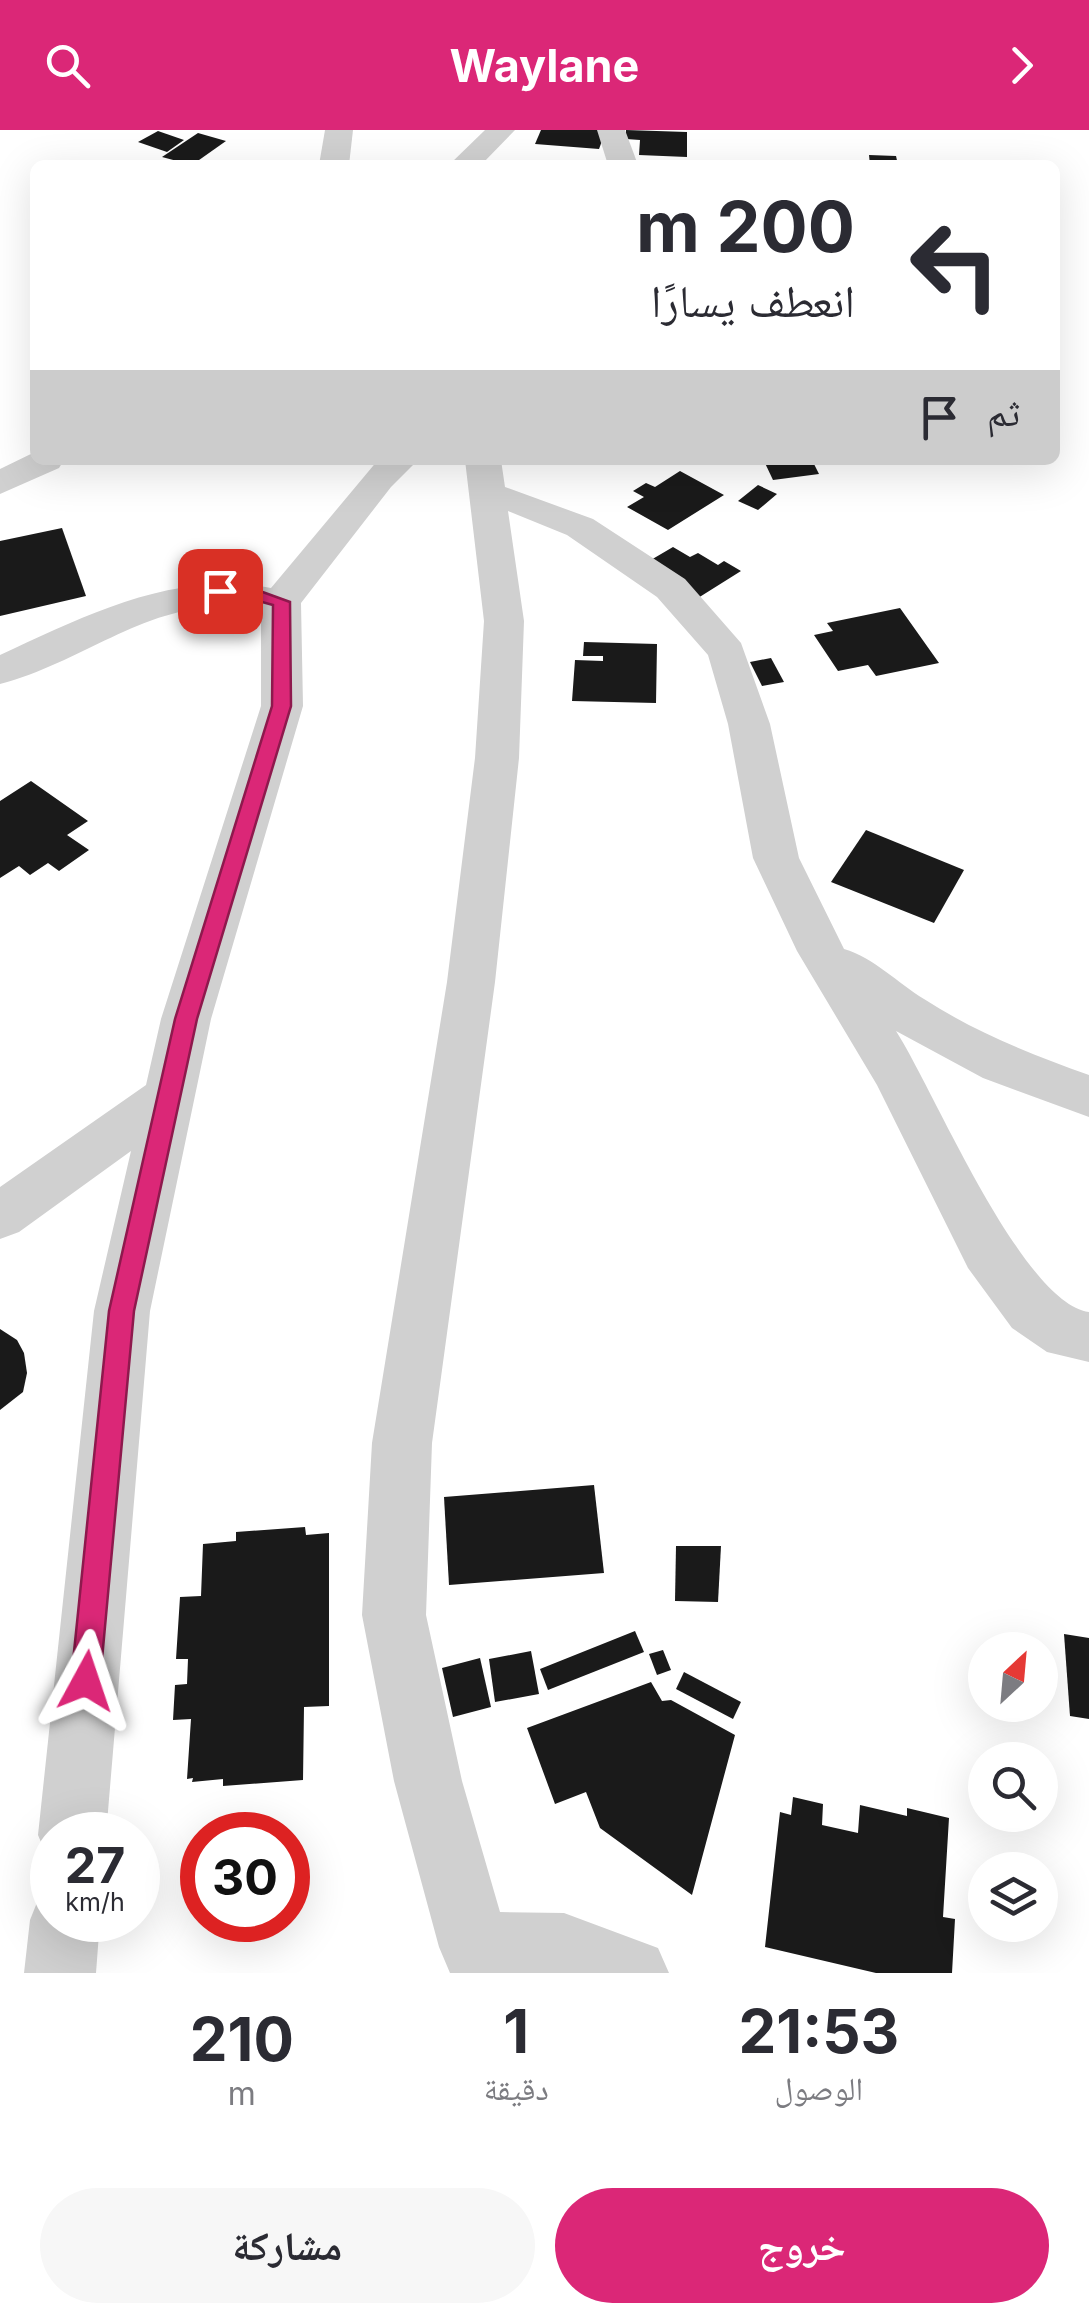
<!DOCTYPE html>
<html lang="ar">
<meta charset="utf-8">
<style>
body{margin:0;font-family:Inter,"Noto Naskh Arabic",sans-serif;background:#f7f7f7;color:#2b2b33;direction:rtl;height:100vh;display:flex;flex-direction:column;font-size:38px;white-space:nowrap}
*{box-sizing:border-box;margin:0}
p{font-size:32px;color:#7c7c81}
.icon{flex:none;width:55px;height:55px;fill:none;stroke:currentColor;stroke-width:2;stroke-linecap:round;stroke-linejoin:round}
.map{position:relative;height:1843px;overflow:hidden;direction:ltr}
.panel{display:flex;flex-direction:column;background:#fff;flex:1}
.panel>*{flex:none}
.top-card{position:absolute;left:30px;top:30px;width:1030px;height:305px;border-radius:15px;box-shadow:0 10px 40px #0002;direction:rtl;background:#fff;color:#2b2b33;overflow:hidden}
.needle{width:65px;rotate:26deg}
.tools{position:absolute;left:968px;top:1502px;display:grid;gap:20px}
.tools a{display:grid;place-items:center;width:90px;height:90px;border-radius:50%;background:#fff;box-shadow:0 10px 40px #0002;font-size:50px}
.speed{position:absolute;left:30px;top:1682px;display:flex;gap:20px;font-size:50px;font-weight:700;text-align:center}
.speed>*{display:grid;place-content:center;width:130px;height:130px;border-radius:50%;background:#fff;box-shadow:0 10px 40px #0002;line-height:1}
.speed small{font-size:25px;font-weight:400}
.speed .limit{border:15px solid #d22;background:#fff;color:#111}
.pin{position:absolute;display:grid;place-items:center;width:85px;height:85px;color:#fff;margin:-42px;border-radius:20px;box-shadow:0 5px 15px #0006}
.me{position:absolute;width:110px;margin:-55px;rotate:5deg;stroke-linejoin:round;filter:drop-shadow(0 0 8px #0008)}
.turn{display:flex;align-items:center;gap:35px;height:210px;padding:0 40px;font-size:45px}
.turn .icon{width:130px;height:130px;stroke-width:2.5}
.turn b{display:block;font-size:70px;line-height:85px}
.then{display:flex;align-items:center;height:95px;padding:0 40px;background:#0003;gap:20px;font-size:38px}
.eta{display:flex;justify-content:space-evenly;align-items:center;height:170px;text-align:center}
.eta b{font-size:60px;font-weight:700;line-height:70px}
.action{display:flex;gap:20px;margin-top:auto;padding:20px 40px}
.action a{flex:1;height:115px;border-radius:60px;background:#db2777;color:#fff;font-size:40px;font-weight:700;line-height:115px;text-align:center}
.action a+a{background:#f7f7f7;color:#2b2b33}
header{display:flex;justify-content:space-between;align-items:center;height:130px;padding:0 40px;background:#db2777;color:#fff;font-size:45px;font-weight:700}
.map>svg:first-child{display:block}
.building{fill:#1a1a1a}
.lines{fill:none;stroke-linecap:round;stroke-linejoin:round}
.minor{fill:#d0d0d0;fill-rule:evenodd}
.route{fill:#db2777;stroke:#8e194d;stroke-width:2.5}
</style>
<header><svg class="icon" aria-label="forward" viewBox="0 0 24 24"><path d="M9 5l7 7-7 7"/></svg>Waylane<svg class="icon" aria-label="search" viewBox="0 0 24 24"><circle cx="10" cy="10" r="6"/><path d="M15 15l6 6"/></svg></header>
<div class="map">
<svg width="1089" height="1843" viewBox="0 0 1089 1843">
<rect width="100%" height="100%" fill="#fff"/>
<g class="building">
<polygon points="541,0 606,0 599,19 535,14"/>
<polygon points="626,0 687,2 687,27 639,25 640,10 626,9"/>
<polygon points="158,1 184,10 167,22 138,12"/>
<polygon points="198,3 226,11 192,35 162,27"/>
<polygon points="869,25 896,26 898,35 870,35"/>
<polygon points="777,330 812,330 819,344 773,350 764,331"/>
<polygon points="680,341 724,365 668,400 627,377 644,367 633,361 646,353 655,357"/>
<polygon points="758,355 777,364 758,380 738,371"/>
<polygon points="62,398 86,466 0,486 0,411"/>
<polygon points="673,417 690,427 698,423 718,435 724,431 741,441 698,468 644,434"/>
<polygon points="900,478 939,533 876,546 868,535 838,541 814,505 833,501 827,493"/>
<polygon points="584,512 657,514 656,573 572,571 575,530 603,531 603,526 583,526"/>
<polygon points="771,528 784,552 762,556 750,532"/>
<polygon points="31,651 88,691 67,705 89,720 59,741 48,733 30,745 19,736 0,748 0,671"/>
<polygon points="866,700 964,740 934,793 831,752"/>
<polygon points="0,1199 17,1210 24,1223 27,1243 23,1262 0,1280"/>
<polygon points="594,1355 604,1443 449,1455 444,1367"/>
<polygon points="305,1397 306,1405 329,1403 329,1576 304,1577 303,1650 223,1656 223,1649 192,1652 193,1648 187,1649 191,1589 173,1590 175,1555 187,1554 188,1529 176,1529 180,1467 201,1466 203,1414 236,1411 236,1402"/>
<polygon points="676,1416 721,1416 718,1472 675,1471"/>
<polygon points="635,1501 644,1522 548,1560 540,1539"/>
<polygon points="1064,1504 1089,1508 1089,1589 1070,1586"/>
<polygon points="663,1520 671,1540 657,1545 649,1524"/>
<polygon points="531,1521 539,1564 495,1572 489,1529"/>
<polygon points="480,1528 491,1577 453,1587 442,1538"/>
<polygon points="684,1542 741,1572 733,1589 676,1559"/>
<polygon points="651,1552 662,1571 671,1570 735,1605 692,1765 600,1698 586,1662 555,1674 527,1598"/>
<polygon points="793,1667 823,1674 822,1695 858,1703 860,1675 907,1686 907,1678 949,1688 943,1787 955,1789 952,1843 876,1843 765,1817 780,1682 791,1685"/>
</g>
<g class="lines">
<g class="minor">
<polygon points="325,0 353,0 349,35 319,35"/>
<polygon points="485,0 515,0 481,35 449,35"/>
<polygon points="597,0 625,0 638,35 608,35"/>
<polygon points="35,322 35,330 64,330 59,338 0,364 0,339"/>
<path d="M378 330H418L391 357 301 473 303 576 211 889 150 1181 106 1705H52V1731L48 1729 38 1705 94 1181 131 1021 19 1102 0 1109V1057L146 955 161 889 261 576V480C158 460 92 530 0 554V525C86 485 174 440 271 458Z"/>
<path d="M465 330H501L505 357 593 389 685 449 741 513 770 594 799 728 844 819C874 828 898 853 924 869 975 902 1032 925 1089 945V987L983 948 896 901C934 960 1022 1173 1089 1182V1232L1047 1222 1012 1198 968 1138 877 955 797 821 753 728 728 594 708 525 657 467 567 405 508 381 524 491 519 628 495 852 432 1313 426 1485 462 1651 500 1782 564 1783 658 1818 669 1843H450L439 1817 394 1651 362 1485 372 1313 447 852 475 628 484 491Z"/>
<polygon points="52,1760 52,1790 100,1790 96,1843 24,1843 30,1790 40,1765"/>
</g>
</g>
<polygon class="route" points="220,456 249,457 290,472 291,576 197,889 134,1181 100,1551 96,1561 86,1566 75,1561 71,1551 109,1181 175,889 272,576 273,475 248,468 214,465 211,461"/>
</svg>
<div class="tools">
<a><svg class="needle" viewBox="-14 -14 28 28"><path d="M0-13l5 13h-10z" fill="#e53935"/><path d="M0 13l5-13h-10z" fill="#7c7c81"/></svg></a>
<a><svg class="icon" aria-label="search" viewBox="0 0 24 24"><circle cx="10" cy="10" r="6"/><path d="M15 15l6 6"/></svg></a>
<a><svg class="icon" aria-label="layers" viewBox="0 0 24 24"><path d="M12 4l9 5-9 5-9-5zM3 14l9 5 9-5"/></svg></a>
</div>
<div class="speed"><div>27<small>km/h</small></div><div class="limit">30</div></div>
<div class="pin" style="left:220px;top:461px;background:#d93025"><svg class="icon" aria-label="arrive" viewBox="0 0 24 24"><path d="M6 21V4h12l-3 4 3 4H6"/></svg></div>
<svg class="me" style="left:86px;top:1551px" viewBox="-20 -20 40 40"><path d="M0-17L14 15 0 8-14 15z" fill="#db2777" stroke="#fff" stroke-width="4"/></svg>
<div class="top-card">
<div class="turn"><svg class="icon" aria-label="left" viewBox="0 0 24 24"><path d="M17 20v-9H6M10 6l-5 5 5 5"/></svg><div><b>200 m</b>انعطف يسارًا</div></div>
<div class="then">ثم<svg class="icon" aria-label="arrive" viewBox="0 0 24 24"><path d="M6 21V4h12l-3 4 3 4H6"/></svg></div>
</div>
</div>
<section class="panel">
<div class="eta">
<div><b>21:53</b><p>الوصول</p></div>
<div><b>1</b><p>دقيقة</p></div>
<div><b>210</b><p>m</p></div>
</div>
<div class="action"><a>خروج</a><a>مشاركة</a></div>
</section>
